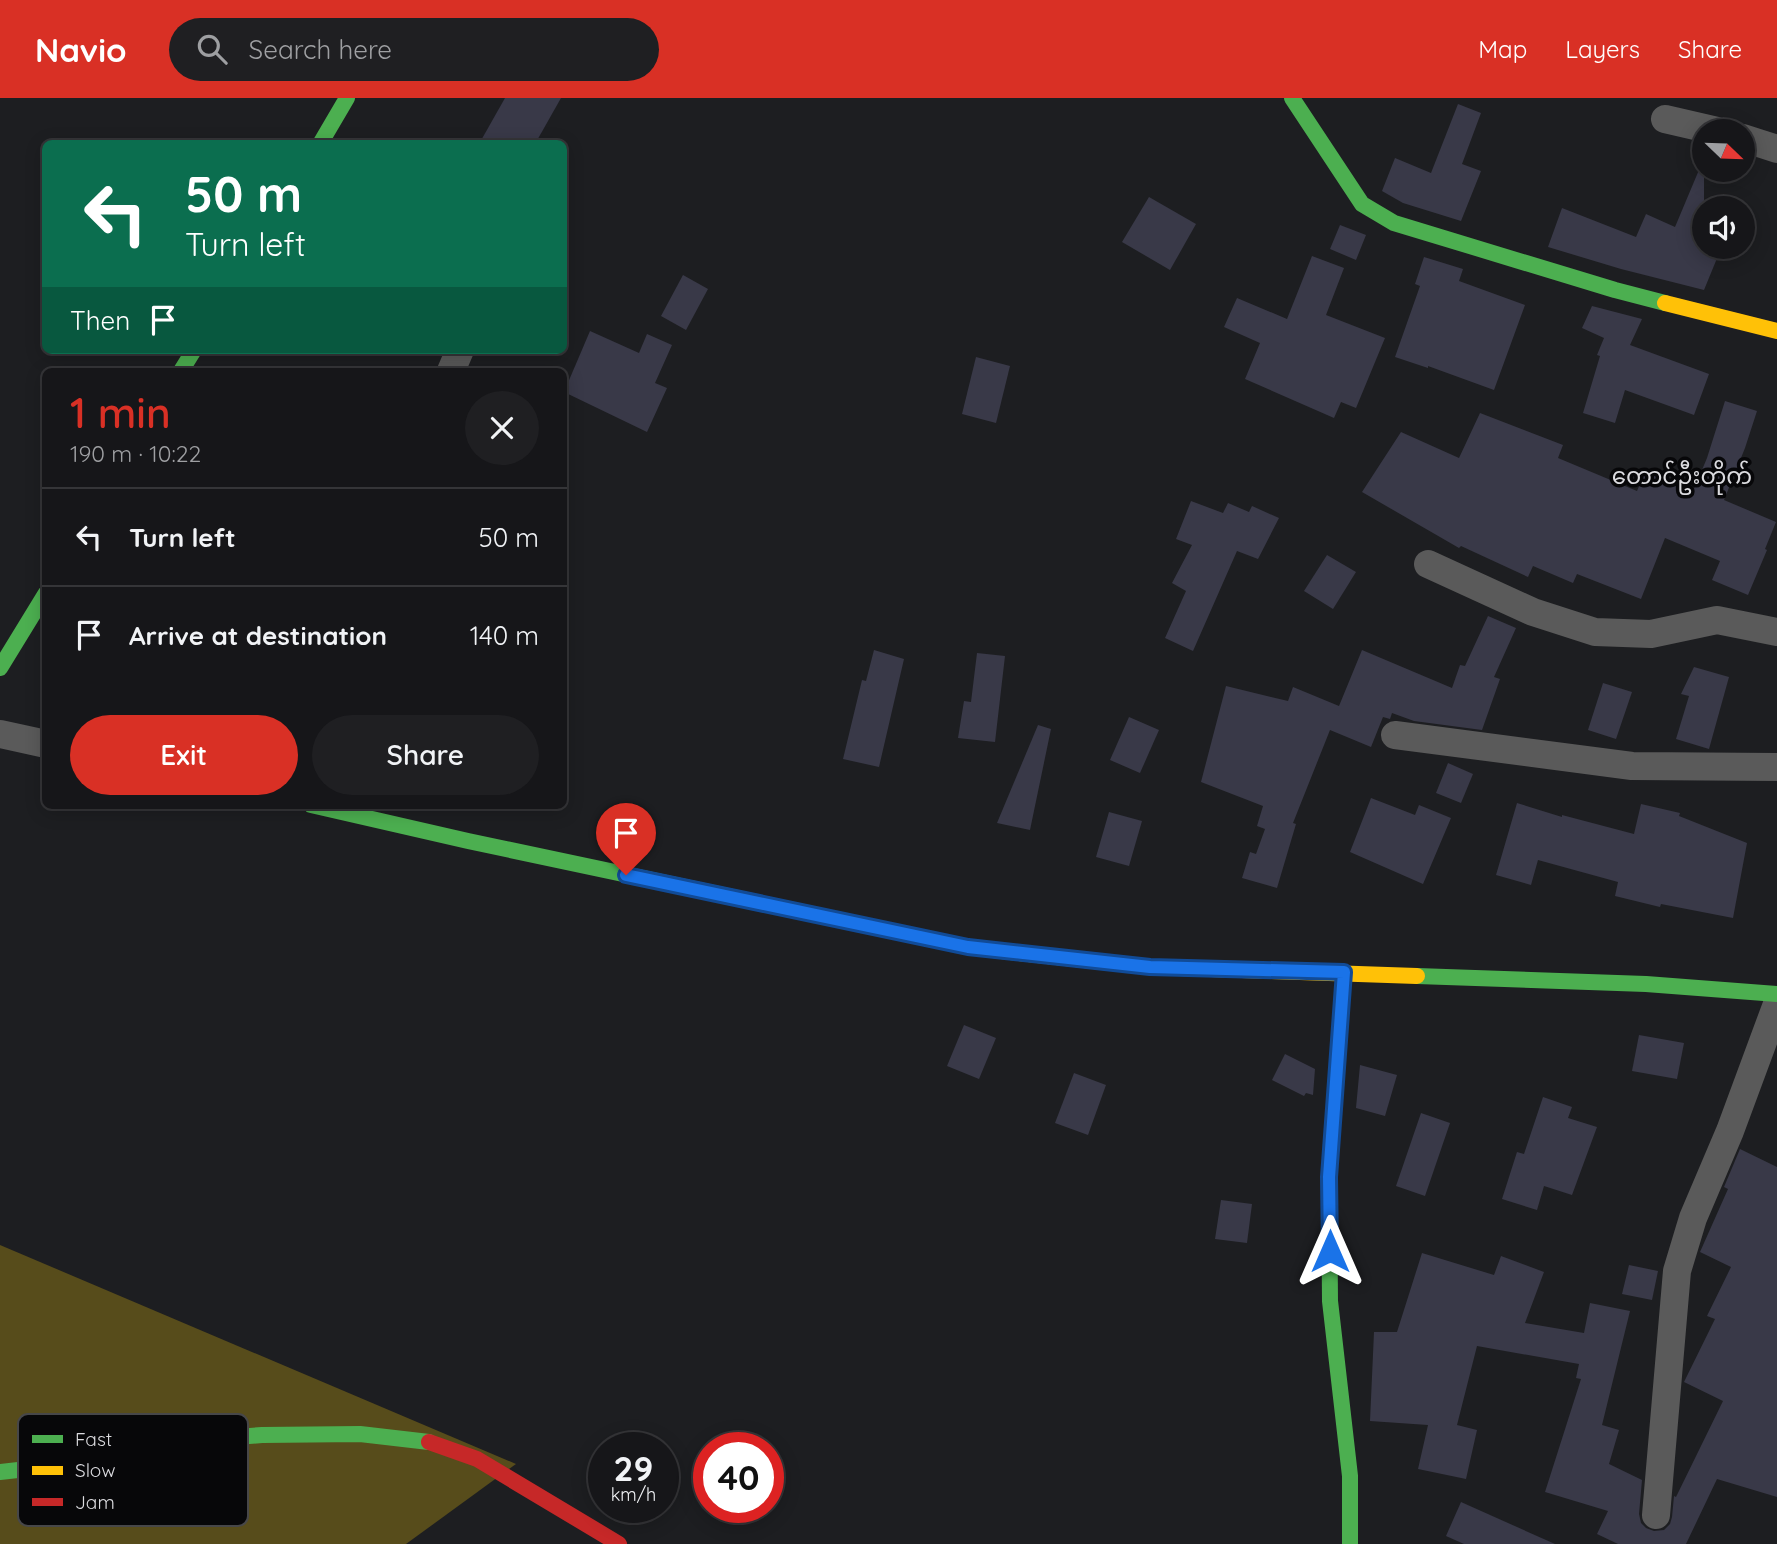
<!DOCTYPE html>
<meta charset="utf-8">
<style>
body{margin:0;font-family:Quicksand,"Noto Sans Myanmar",sans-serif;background:#1f1f22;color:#f1f3f6;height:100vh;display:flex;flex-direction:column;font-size:26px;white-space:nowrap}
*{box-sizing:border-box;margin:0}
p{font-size:23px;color:#9e9fa2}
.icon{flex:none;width:38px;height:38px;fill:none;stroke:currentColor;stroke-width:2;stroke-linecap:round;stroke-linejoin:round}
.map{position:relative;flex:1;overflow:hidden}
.details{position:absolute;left:42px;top:270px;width:525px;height:441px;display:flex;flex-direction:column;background:#161619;border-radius:10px;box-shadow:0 4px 18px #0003,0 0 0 2px #353538}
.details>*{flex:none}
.banner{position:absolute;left:42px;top:42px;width:525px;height:214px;border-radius:10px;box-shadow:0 4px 18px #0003,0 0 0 2px #353538;background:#0b6e4f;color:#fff;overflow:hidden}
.needle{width:46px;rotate:113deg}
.controls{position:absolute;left:1692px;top:21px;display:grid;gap:14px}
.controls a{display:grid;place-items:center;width:63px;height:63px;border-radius:50%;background:#161619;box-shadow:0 4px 18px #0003,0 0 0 2px #353538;font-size:35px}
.speed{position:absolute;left:588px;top:1334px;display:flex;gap:14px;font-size:35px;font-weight:700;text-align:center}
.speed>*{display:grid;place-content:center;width:91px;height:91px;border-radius:50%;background:#161619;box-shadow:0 4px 18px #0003,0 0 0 2px #353538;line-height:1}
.speed small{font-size:18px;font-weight:400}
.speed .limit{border:10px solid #d22;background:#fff;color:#111}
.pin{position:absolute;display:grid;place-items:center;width:60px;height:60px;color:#fff;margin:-72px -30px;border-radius:50% 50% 50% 0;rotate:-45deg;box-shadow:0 0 7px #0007}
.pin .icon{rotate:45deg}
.me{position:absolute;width:77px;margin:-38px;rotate:0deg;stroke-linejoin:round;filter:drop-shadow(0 0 5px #0008)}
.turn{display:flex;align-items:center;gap:24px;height:147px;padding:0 28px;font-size:32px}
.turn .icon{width:91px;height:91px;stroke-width:2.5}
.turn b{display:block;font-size:49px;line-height:60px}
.then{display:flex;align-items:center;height:66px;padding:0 28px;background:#0003;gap:14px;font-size:26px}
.round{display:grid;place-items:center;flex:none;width:74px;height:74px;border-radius:37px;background:#1f1f22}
.summary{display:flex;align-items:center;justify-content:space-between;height:119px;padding:0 28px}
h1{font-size:42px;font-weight:600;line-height:52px;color:#d93025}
.primary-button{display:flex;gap:14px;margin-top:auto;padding:14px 28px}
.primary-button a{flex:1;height:80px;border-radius:42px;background:#d93025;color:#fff;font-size:28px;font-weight:600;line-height:80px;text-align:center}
.primary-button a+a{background:#1f1f22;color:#f1f3f6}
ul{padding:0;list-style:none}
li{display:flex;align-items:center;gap:21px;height:98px;padding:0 28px;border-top:2px solid #353538}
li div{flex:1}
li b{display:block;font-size:26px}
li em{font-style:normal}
header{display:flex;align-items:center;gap:42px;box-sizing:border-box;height:98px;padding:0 35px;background:#d93025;color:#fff}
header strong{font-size:33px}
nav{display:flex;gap:38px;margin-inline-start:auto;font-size:24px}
.search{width:490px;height:63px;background:#1f1f22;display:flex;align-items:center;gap:18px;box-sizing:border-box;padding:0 24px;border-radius:38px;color:#9e9fa2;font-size:26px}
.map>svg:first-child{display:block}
.forest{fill:#574c1b}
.building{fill:#393948}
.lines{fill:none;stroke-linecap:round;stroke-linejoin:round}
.street{stroke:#5a5a5a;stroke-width:28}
.fast{stroke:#4caf50;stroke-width:16}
.slow{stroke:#ffc107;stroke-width:16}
.jam{stroke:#c62828;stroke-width:16}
.route-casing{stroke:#114b97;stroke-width:18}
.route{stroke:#1a73e8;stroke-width:12}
.labels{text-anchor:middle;stroke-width:7;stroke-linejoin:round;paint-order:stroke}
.quarter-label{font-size:23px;fill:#dbdbdf;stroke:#070709}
.key{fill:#070709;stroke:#474749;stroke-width:2}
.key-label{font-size:19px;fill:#dbdbdf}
</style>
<header>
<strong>Navio</strong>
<div class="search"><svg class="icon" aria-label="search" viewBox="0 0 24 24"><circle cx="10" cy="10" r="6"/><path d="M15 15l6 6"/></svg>Search here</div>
<nav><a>Map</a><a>Layers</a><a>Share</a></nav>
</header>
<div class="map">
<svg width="1777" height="1446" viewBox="0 0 1777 1446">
<rect width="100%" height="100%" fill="#1d1e21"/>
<polygon class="forest" points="0,1147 516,1366 406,1446 0,1446"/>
<g class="building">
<polygon points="505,0 561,0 535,46 479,46"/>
<polygon points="1458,6 1481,15 1462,66 1481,73 1461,123 1403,105 1382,93 1395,60 1431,75"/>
<polygon points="1704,60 1704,149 1720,153 1704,192 1621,171 1548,149 1562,110 1636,139 1646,116 1675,129"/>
<polygon points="1149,99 1196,126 1170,172 1122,144"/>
<polygon points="1340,127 1366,137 1356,162 1330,151"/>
<polygon points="1312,158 1344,170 1326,217 1385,240 1356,310 1341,304 1334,320 1245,281 1260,245 1224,229 1237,200 1287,221"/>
<polygon points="1424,159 1463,171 1459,183 1525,207 1494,292 1428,268 1428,270 1395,259 1420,188 1415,186"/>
<polygon points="683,177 708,191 686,232 661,218"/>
<polygon points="1592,208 1642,221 1630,247 1709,276 1694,317 1625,292 1615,325 1583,315 1600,258 1597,257 1604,240 1582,230"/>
<polygon points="590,233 639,255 647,236 672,247 655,285 667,290 647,334 564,294"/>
<polygon points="976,259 1010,268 996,325 962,316"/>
<polygon points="1725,303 1757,313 1745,350 1724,402 1776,424 1765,451 1767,452 1748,497 1712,482 1720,463 1665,440 1641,501 1577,476 1573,485 1533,468 1528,479 1461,448 1459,450 1362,394 1401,334 1459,360 1480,315 1563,347 1558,360 1637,393 1646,372 1694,391 1707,360"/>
<polygon points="1191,403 1223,415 1228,405 1249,414 1252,408 1279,420 1258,461 1237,453 1193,553 1165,540 1186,493 1172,485 1192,447 1176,441"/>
<polygon points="1327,457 1356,474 1333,511 1304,493"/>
<polygon points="1488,518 1516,530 1494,579 1500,581 1482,632 1414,623 1392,615 1390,621 1383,619 1371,649 1330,632 1293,725 1296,726 1277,790 1242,780 1250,754 1256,756 1265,731 1257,728 1263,708 1201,684 1226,588 1288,603 1293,589 1339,608 1362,552 1452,590 1460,567 1465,568"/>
<polygon points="874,552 904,561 879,669 843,661 862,582 866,583"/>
<polygon points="977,555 1005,558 995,644 958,640 964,603 971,604"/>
<polygon points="1694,569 1729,579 1709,651 1676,641 1689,598 1681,596"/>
<polygon points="1603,585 1632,594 1616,641 1588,632"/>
<polygon points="1129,619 1159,632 1140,675 1110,662"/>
<polygon points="1038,627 1051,631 1030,732 997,725"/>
<polygon points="1448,665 1473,676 1461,705 1436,695"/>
<polygon points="1371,700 1415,717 1419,707 1451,720 1423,786 1350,754"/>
<polygon points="1517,705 1562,719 1562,717 1634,736 1641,706 1680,715 1679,718 1747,745 1733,820 1661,806 1660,809 1615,798 1618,784 1538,762 1531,787 1496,777"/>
<polygon points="1109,714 1142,723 1129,768 1096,759"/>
<polygon points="964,927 996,940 979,981 947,968"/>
<polygon points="1639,937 1684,945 1677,981 1632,973"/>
<polygon points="1285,956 1315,971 1313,997 1306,995 1304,998 1272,982"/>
<polygon points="1360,967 1397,977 1385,1018 1356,1010"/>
<polygon points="1074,975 1106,987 1088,1037 1055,1025"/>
<polygon points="1543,999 1572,1009 1568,1020 1597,1029 1572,1097 1544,1088 1537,1112 1502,1101 1517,1054 1524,1056"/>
<polygon points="1421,1015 1450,1025 1425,1098 1396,1088"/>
<polygon points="1740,1051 1777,1069 1777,1399 1717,1381 1686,1446 1618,1446 1597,1436 1608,1413 1545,1394 1581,1281 1576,1280 1579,1266 1477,1248 1457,1327 1477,1332 1466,1381 1418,1371 1428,1327 1370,1323 1374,1234 1397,1234 1422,1155 1494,1177 1501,1158 1544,1174 1525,1225 1584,1235 1590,1205 1630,1213 1602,1327 1619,1332 1609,1366 1642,1382 1639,1416 1641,1425 1646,1430 1654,1433 1664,1432 1670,1426 1672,1419 1674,1398 1676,1399 1723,1303 1684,1284 1715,1221 1707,1218 1731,1169 1700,1154 1728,1091 1724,1089"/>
<polygon points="1221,1102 1252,1106 1247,1145 1215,1141"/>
<polygon points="1629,1167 1658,1173 1652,1202 1622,1196"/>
<polygon points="1461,1404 1555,1446 1464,1446 1446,1438"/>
</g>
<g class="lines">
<g class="street">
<polyline points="1665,21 1717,33"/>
<polyline points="1743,40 1777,51"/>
<polyline points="451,273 460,252"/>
<polyline points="1428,466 1533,514 1595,534 1651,536 1717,522 1777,534"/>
<polyline points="0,636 46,646"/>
<polyline points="1395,637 1632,668 1777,669"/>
<polyline points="1656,1417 1677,1173 1693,1120 1730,1033 1777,906"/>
</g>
<g class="fast">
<polyline points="1292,0 1362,106 1394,125 1615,192 1665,205"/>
<polyline points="320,46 347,0"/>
<polyline points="181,273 194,252"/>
<polyline points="0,570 46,495"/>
<polyline points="311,707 468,743 968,849 1019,855"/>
<polyline points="1344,874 1329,1079 1330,1203 1350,1378 1350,1446"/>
<polyline points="1417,878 1646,886 1777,896"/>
<polyline points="0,1374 53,1368 184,1343 262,1337 360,1336 429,1344"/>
</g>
<g class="slow">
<polyline points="1665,205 1777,233"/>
<polyline points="1019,855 1150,869 1417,878"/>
</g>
<polyline class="jam" points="429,1344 477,1361 619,1446"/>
</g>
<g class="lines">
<g class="route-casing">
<polyline id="route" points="626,777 968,849 1150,869 1344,874 1329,1079 1330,1153"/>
</g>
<use href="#route" class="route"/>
</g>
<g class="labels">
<g class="quarter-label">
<text x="1682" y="386">တောင်ဦးတိုက်</text>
</g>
</g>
<rect x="18" y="1316" width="230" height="112" rx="10" class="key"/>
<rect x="32" y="1337" width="31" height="8" fill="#4caf50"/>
<rect x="32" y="1368" width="31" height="9" fill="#ffc107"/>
<rect x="32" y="1400" width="31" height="8" fill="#c62828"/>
<g class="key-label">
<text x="75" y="1348">Fast</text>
<text x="75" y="1379">Slow</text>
<text x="75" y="1411">Jam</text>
</g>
</svg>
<div class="controls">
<a><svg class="needle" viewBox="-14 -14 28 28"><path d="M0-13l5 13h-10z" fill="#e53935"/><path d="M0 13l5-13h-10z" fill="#9e9fa2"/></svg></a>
<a><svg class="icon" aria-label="sound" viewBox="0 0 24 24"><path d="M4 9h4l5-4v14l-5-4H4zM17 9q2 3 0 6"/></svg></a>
</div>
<div class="speed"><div>29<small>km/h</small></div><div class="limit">40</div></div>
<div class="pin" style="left:626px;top:777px;background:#d93025"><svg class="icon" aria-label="arrive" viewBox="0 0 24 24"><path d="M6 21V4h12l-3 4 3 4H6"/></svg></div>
<svg class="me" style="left:1330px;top:1153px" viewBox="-20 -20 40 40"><path d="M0-17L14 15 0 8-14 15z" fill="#1a73e8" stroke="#fff" stroke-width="4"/></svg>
<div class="banner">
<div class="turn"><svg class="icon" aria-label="left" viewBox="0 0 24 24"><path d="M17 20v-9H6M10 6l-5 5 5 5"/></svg><div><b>50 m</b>Turn left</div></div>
<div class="then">Then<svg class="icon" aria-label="arrive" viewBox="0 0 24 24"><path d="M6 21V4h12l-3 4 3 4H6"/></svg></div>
</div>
<section class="details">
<div class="summary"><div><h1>1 min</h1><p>190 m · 10:22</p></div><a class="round"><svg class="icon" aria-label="close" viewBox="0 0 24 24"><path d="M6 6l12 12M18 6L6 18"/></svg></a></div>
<ul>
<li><svg class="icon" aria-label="left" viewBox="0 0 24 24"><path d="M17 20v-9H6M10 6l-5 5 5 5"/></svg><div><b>Turn left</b></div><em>50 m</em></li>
<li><svg class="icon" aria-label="arrive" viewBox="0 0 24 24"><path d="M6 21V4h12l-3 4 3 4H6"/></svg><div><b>Arrive at destination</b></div><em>140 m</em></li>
</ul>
<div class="primary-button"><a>Exit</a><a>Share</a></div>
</section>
</div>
